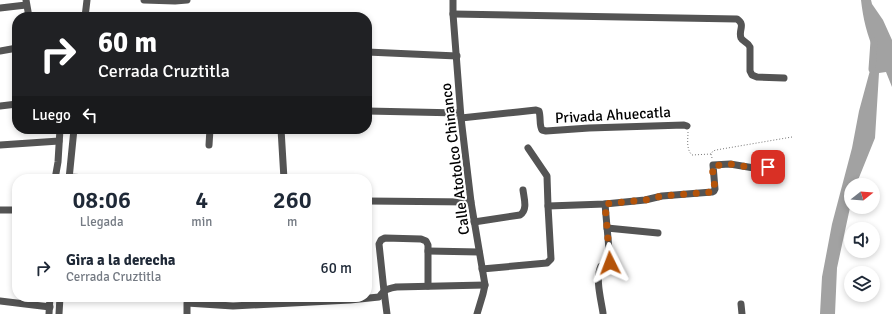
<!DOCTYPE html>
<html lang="es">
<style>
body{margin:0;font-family:Signika,sans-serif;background:#f2f2f3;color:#1f2937;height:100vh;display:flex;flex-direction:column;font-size:15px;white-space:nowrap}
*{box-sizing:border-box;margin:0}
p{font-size:13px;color:#747a83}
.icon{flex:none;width:22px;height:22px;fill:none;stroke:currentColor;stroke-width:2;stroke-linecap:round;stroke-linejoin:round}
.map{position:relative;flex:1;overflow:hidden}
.sheet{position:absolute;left:12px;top:174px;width:360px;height:128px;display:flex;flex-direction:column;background:#fff;border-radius:16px;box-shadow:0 2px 6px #0003}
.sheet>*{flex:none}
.hud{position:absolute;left:12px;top:12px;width:360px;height:122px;border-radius:16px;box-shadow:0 2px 6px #0003;background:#202124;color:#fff;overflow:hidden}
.needle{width:26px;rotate:73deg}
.buttons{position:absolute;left:844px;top:178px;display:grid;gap:8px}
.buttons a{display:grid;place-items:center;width:36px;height:36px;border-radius:50%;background:#fff;box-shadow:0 2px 6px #0003;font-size:20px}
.pin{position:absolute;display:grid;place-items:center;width:34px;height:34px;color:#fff;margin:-17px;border-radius:8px;box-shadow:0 2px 6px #0006}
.me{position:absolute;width:44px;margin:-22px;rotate:357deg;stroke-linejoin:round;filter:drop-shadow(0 0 3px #0008)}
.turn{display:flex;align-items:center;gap:14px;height:84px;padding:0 20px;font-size:18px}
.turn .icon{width:52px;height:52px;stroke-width:2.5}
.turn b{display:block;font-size:28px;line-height:34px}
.then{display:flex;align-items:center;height:38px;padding:0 20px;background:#0003;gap:8px;font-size:15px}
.eta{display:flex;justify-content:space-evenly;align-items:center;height:68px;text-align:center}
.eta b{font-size:24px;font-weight:600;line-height:28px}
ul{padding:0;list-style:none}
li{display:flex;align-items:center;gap:12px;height:52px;padding:0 20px}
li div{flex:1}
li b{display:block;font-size:15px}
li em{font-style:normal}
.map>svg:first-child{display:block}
.water{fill:#a2a2a2}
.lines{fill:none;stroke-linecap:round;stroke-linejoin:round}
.canal{stroke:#a2a2a2;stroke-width:7}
.path{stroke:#767676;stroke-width:1;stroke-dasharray:1 2;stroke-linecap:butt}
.street{stroke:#545454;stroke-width:7}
.route{stroke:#b45309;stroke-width:7;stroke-dasharray:0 12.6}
.labels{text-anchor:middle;stroke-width:4;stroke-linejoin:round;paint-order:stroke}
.street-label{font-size:15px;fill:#000;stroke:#fff}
</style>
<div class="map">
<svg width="892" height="314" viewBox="0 0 892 314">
<rect width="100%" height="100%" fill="#fff"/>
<path class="water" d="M861 0H871L872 4 883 20 892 40V87L886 72 879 73 875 138 856 185H851V203L837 268 835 314H820L822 277 832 224 852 148 859 111 875 52C867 36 863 18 861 0Z"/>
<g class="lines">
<polyline class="canal" points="872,69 874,41"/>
<g class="path">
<path d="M688 132C688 140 686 149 692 155L711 154"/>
<polyline points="712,158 711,154 713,151 716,150 792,137"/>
</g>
<g class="street">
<polyline points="26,0 29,17"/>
<polyline points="144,0 175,1 187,0"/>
<polyline points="453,0 453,14 461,118 471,202 485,285 483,294 477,314"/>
<polyline points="0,8 26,5"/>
<path d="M453 14 737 19C746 25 738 30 741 38 743 42 748 42 750 47V71L752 75 757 77 784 78"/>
<polyline points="85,17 87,0"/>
<polyline points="0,51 17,48"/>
<polyline points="367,52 457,56"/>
<polyline points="0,106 17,104"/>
<polyline points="367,111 460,113"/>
<path d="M461 118 518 112 536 110 539 111C541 117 539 125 542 130L546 131 589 128 684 125 687 126"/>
<polyline points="281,129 284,179"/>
<polyline points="0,145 59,141"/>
<polyline points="209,145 210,129"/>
<polyline points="69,177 108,179"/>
<polyline points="55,179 58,162 60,129"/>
<polyline points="69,179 74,129"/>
<polyline points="367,201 471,202"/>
<polyline points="548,206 605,204 645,200 662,196 712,192 714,191 715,189 713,165 730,164 754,168 781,165"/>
<polyline points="0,210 17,210"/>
<path d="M474 222 520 215C528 210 524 198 523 190"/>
<polyline points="607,228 658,233"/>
<polyline points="428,251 479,252"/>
<polyline points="482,269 547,263 551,259 548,206 547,176 528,148"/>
<polyline points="0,301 50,307"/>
<polyline points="741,304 742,314"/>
<path d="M603 313C601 299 595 279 601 266L610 263V261L605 204"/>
<polyline points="49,314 50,297"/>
<polyline points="59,314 60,297"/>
<path d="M187 314V303L233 306 350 300 379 297C385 289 387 289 396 287L485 285"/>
<polyline points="387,314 384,291 379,244 381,240 385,238 421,239 426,241 428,245 428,286"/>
</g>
</g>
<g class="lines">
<polyline class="route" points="610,263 605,204 645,200 662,196 712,192 714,191 715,189 712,166 730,164 754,168 768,167"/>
</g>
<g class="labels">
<g class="street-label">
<text transform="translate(613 115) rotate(-3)" y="5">Privada Ahuecatla</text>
<text transform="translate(455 159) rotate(-97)" y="5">Calle Atotolco Chinanco</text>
</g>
</g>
</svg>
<div class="buttons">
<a><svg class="needle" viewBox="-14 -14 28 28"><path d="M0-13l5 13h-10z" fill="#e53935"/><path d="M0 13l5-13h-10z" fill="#747a83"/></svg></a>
<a><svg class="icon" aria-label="sound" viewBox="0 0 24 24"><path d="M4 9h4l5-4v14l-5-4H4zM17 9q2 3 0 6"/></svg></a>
<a><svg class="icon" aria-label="layers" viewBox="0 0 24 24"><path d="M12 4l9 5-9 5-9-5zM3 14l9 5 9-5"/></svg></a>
</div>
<div class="pin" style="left:768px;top:167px;background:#d93025"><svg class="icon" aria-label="arrive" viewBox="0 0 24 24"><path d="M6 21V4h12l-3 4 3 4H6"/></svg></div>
<svg class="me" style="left:610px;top:263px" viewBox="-20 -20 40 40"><path d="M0-17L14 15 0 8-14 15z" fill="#b45309" stroke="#fff" stroke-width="4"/></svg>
<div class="hud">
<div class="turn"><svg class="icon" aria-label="right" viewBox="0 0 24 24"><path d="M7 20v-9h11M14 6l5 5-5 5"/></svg><div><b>60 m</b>Cerrada Cruztitla</div></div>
<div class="then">Luego<svg class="icon" aria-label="left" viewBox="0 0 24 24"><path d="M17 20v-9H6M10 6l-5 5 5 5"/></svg></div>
</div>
<section class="sheet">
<div class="eta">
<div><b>08:06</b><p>Llegada</p></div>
<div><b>4</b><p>min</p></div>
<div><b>260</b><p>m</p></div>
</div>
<ul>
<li><svg class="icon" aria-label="right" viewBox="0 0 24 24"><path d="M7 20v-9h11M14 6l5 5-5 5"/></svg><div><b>Gira a la derecha</b><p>Cerrada Cruztitla</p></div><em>60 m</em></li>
</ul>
</section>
</div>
